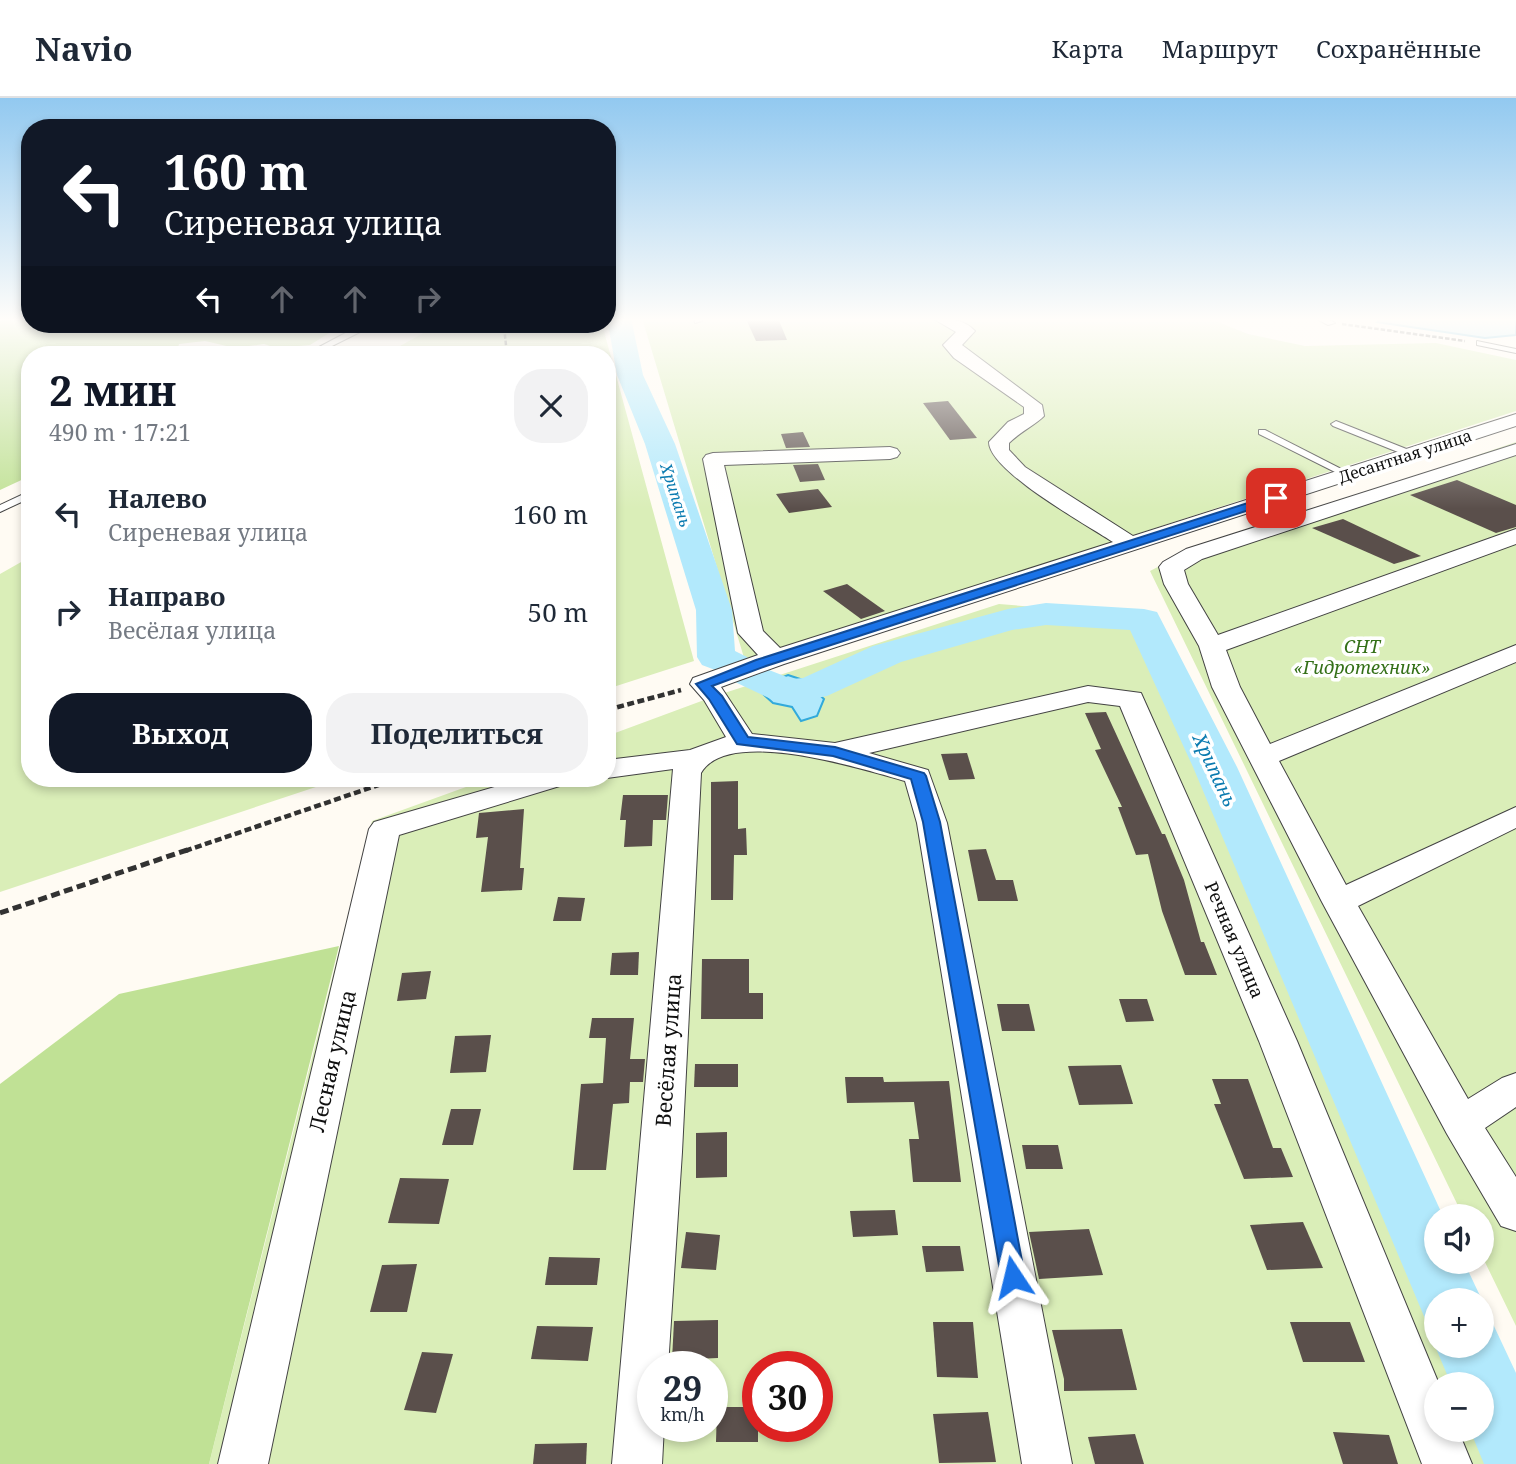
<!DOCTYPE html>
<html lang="ru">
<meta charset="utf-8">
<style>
body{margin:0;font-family:"Noto Serif",serif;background:#f2f2f3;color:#1f2937;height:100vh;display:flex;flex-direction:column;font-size:26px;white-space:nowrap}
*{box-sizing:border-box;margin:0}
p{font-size:23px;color:#747a83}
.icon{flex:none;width:38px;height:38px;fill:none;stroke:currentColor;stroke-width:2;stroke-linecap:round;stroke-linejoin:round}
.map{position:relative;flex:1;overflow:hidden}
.panel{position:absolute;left:21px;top:248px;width:595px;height:441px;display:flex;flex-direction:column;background:#fff;border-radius:28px;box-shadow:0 4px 10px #0003}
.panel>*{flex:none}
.guide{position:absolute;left:21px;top:21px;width:595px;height:214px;border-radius:28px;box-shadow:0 4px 10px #0003;background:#111827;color:#fff;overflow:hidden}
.tools{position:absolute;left:1424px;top:1106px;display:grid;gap:14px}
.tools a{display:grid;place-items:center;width:70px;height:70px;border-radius:50%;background:#fff;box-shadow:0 4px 10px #0003;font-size:35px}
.speed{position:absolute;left:637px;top:1253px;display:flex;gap:14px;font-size:35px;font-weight:700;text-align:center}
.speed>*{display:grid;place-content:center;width:91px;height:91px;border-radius:50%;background:#fff;box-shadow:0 4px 10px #0003;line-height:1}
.speed small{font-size:18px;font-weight:400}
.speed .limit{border:10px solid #d22;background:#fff;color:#111}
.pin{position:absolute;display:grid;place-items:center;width:60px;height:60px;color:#fff;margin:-30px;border-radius:14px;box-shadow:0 4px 10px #0006}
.me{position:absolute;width:77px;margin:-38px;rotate:350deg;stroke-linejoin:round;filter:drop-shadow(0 0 5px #0008)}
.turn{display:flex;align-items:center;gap:24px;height:147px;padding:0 28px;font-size:32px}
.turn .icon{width:91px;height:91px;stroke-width:2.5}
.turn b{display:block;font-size:49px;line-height:60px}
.lanes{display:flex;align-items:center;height:66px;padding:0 28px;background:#0003;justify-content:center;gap:35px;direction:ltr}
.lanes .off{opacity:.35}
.round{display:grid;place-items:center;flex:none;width:74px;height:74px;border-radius:28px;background:#f2f2f3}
.head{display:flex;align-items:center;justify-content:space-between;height:119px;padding:0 28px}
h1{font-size:42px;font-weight:700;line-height:52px;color:#111827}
.primary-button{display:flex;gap:14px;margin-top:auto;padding:14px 28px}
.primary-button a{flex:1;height:80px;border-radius:28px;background:#111827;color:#fff;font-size:28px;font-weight:700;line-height:80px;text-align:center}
.primary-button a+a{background:#f2f2f3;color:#1f2937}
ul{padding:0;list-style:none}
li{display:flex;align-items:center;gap:21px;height:98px;padding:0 28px}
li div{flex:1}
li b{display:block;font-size:26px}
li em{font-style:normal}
header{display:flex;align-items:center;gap:42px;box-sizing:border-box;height:98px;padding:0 35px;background:#fff;border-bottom:2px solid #e0e1e3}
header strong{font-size:33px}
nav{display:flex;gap:38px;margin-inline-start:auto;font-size:24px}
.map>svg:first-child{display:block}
.green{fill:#daeeb8;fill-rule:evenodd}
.forest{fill:#c0e195}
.water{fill:#b2e9fc;stroke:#32aadb;stroke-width:2}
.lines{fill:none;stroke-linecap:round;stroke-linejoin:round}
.river{fill:#b2e9fc;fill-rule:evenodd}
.building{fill:#5a4f4b}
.service-casing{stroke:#434343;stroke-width:2}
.minor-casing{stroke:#434343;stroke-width:2}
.path-far2{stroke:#323232;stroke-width:2.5;stroke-dasharray:4.5 2;stroke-linecap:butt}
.path-far1{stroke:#323232;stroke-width:4.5;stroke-dasharray:7 3.5;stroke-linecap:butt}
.path{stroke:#323232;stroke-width:5;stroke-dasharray:9 4.5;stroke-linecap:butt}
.service{fill:#fff;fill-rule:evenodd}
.minor{fill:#fff;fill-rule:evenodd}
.route{fill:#1a73e8;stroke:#114b97;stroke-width:2}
.labels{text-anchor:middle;stroke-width:7;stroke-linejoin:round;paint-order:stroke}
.far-street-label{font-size:16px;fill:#101010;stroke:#fff}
.far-water-label{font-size:16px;font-style:italic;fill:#0b7bb0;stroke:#fff}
.park-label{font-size:18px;font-style:italic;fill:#347018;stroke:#fff}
.street-label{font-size:18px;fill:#101010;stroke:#fff}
.water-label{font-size:19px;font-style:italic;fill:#0b7bb0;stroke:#fff}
.near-street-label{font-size:21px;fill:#101010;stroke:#fff}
</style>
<header>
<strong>Navio</strong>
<nav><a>Карта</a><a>Маршрут</a><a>Сохранённые</a></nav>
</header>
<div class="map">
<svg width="1516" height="1366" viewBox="0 0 1516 1366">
<rect width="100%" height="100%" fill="#fffbf3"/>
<g class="green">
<polygon points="642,220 1208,220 1248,236 1305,248 1436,245 1516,262 1516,313 745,563"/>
<polygon points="433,226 602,226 694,563 607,591 607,257 384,257 434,229"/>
<polygon points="1516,344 1516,1228 1482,1158 1482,1118 1463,1118 1150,473 1173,461"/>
<polygon points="30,459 30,681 340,681 0,794 0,476"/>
<path d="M999 506 1158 519 1438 1118 1437 1164H1459L1477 1202H1437V1248H1482V1213L1516 1286V1366H209L372 723 488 681H607V638L715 598ZM653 1269H712V1328H653ZM758 1269H817V1328H758ZM1437 1286H1482V1332H1437Z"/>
</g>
<g class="forest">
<polygon points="11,220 30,220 30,226 334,226 331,234 310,247 276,250 264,246 235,250 205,243 179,246 177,254 187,257 30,257 30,378 0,392 0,223"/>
<polygon points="339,848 209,1366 0,1366 0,986 119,896"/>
</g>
<g class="water">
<polygon points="1381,220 1516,220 1516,237 1485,240 1377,224"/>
<polygon points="788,577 803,582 824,601 817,618 801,623 792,609 773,605 763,596 768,585"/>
</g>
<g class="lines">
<g class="river">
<polygon points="607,220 631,220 643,277 675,346 732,512 735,553 747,559 751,565 792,581 803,580 873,548 1008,511 1046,505 1144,511 1157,514 1237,669 1443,1118 1437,1118 1437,1164 1464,1164 1482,1202 1437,1202 1437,1227 1426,1223 1193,669 1130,532 1046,527 1012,532 901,564 827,598 787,606 773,602 735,584 731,578 702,567 697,559 696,512 645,346 617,277"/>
<polygon points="1482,1222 1493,1226 1516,1275 1516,1366 1484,1366 1470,1332 1482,1332 1482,1286 1451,1286 1435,1248 1437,1244 1437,1248 1482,1248"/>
</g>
</g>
<g class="building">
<polygon points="776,220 778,220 787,242 756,243 746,221"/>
<polygon points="948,303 977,340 950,342 923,305"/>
<polygon points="803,334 810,349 786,350 781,336"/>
<polygon points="818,366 825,382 800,384 793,367"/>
<polygon points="1457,382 1516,407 1516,429 1496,435 1410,397"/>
<polygon points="818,391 832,409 789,415 776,396"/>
<polygon points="1343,421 1421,458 1394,466 1312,430"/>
<polygon points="847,486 885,513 861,521 823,493"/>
<polygon points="1106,614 1162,736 1165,736 1184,782 1201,844 1204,844 1217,877 1185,877 1162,813 1148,756 1136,757 1118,709 1122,709 1095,652 1101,651 1085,615"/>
<polygon points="967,655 975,681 949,682 941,656"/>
<polygon points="738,683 738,731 746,730 747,757 734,757 733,802 711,802 711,684"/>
<polygon points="623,697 668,697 666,722 653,722 652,748 624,749 626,722 620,722"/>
<polygon points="524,711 520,770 524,770 522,792 481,794 488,739 476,740 479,715"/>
<polygon points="986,751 996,782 1013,782 1018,803 978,803 968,752"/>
<polygon points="558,799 585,800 581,823 553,823"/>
<polygon points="639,854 638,877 610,877 612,855"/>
<polygon points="702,861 749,861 749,895 763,895 763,921 701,921"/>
<polygon points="431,873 426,901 397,903 402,875"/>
<polygon points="1119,901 1147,901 1154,923 1126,924"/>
<polygon points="997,906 1029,906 1035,933 1002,933"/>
<polygon points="592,920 634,920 630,961 645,961 643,984 630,984 629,1005 613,1006 606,1072 573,1072 581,986 603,985 606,940 589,940"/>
<polygon points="491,937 486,974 450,975 455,938"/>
<polygon points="695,966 738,966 738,989 694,989"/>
<polygon points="1121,967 1133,1006 1079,1007 1068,968"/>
<polygon points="845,979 883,979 884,984 949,983 961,1084 913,1084 909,1041 919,1041 914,1004 847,1005"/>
<polygon points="1212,981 1248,981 1273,1050 1281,1050 1293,1079 1244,1081 1214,1006 1221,1006"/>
<polygon points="451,1011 481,1011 473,1047 442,1047"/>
<polygon points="727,1034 727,1079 696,1080 696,1035"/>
<polygon points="1022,1047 1058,1047 1063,1071 1026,1071"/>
<polygon points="400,1080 449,1081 439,1126 388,1125"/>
<polygon points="895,1112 898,1137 853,1139 850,1113"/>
<polygon points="1303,1124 1323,1170 1267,1172 1250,1127"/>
<polygon points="1089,1131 1103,1177 1039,1181 1029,1134"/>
<polygon points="686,1134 720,1137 716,1172 681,1170"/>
<polygon points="922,1148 960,1148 964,1173 926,1174"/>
<polygon points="549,1159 600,1160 597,1187 545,1187"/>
<polygon points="417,1166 407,1214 370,1214 382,1167"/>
<polygon points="718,1222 718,1260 672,1262 674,1223"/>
<polygon points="933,1224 973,1224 978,1280 937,1279"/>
<polygon points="1290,1224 1350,1224 1365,1264 1303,1264"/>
<polygon points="537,1228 593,1229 588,1263 531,1261"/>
<polygon points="1122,1231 1137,1292 1064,1293 1064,1281 1052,1232"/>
<polygon points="422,1254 453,1256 436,1315 404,1312"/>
<polygon points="717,1309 758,1309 758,1344 716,1344"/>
<polygon points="988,1314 996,1364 939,1365 933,1316"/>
<polygon points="1333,1334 1389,1337 1398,1366 1343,1366"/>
<polygon points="1135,1336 1144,1366 1095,1366 1088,1339"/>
<polygon points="587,1345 586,1366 533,1366 535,1346"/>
</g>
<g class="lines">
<g class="service-casing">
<g id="service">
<polygon points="694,220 702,220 702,223 695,225"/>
<polygon points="1315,220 1325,220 1335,225 1328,227"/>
<polygon points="354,226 362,226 362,233 314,257 304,257 355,230"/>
<polygon points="1477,243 1516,251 1516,255 1477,247"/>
<polygon points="1336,323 1414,354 1416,356 1408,358 1333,328 1331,326"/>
<polygon points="1259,332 1265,332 1353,377 1345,379 1259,336"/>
<polygon points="30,393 30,400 0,414 0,407"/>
</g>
</g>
<g class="minor-casing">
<g id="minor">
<path d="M932 220C948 220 964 221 975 233L962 247 1042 307 1044 318C1035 327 1020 334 1009 345V352L1025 369 1133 438 1516 316V328L784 566 721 589 752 636 835 645 1088 588 1141 595 1297 943 1439 1286 1437 1332H1458L1472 1366H1422L1259 943 1120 608 1088 604 869 655 928 672 947 725 1072 1366H1022L917 725 905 683C862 671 728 628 701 675L682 1054 668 1269H653V1328H664L662 1366H612L673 671 607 680V662L690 652 726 639 704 602 690 586 693 580 758 557 738 535 703 361 706 357 713 355 890 349 897 351 900 355 897 359 890 361 724 367 763 533 780 550 1113 444C1087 427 989 373 989 344L1008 324 1024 316V309L954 260 943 247 956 234Z"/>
<polygon points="1516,346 1516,357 1202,461 1184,472 1188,486 1218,537 1516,431 1516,446 1226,552 1240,589 1270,646 1516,547 1516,564 1279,663 1346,787 1516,709 1516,730 1358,808 1468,1001 1502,980 1516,975 1516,1009 1485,1030 1516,1079 1516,1133 1501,1128 1447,1036 1322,804 1212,589 1199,548 1164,486 1159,469 1163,464 1186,451"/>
<polygon points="522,681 568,681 563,687 399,737 268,1366 218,1366 369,731 374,724"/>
</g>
</g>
<g class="path-far2">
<polyline points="493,226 504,228 507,257"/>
<polyline points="1342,226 1465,243"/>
</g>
<g class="path-far1">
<polyline points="607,612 681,592"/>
<polyline points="185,753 396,681"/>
</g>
<polyline class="path" points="0,815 190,751"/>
<use href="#service" class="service"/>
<use href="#minor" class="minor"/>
</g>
<linearGradient id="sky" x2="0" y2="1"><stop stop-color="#92c9f0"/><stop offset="0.54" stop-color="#fffdfa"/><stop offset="1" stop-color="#fffdfa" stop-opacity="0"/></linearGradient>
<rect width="1516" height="411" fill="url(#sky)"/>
<polygon class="route" points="1276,396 1280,397 1280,402 766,568 712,588 722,598 748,639 835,649 924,675 926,678 940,724 1025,1179 1021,1186 1013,1189 1005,1186 1001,1179 923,724 911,681 833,658 737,646 709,601 696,586 756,562"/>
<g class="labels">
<g class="far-street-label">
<text transform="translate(1405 358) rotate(-18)" y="6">Десантная улица</text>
</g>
<g class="far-water-label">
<text transform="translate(676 397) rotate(72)" y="6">Хрипань</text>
</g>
<g class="park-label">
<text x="1362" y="555">СНТ<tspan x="1362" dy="21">«Гидротехник»</tspan></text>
</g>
<g class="street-label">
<text transform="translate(1234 842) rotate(67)" y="6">Речная улица</text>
</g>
<g class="water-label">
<text transform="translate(1215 672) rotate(65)" y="7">Хрипань</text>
</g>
<g class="near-street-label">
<text transform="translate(669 952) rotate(-86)" y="7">Весёлая улица</text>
<text transform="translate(333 963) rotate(-77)" y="7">Лесная улица</text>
</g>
</g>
</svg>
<div class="tools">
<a><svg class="icon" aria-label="sound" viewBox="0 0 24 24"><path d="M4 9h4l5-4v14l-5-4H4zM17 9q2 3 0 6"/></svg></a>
<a>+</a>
<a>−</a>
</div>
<div class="speed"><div>29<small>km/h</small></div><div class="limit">30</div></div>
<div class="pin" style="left:1276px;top:400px;background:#d93025"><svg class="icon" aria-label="arrive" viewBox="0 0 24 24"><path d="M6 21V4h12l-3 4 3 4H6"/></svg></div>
<svg class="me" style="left:1013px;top:1179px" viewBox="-20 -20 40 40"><path d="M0-17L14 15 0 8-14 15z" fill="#1a73e8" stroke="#fff" stroke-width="4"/></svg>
<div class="guide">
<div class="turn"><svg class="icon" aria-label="left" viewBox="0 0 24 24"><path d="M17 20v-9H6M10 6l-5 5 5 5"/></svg><div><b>160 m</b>Сиреневая улица</div></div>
<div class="lanes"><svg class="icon" aria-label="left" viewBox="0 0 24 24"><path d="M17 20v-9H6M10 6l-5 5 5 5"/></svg><svg class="icon off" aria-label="ahead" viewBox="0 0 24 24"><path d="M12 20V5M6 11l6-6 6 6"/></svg><svg class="icon off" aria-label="ahead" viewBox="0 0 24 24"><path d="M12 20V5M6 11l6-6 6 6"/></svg><svg class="icon off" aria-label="right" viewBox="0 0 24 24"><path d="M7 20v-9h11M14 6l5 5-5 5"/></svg></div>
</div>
<section class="panel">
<div class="head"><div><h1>2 мин</h1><p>490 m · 17:21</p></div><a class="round"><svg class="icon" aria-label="close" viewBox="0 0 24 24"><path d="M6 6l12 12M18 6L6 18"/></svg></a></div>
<ul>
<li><svg class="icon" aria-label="left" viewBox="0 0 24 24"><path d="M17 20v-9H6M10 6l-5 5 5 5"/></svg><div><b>Налево</b><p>Сиреневая улица</p></div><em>160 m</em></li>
<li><svg class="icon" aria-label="right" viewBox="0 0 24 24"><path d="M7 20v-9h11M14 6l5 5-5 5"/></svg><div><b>Направо</b><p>Весёлая улица</p></div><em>50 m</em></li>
</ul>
<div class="primary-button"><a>Выход</a><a>Поделиться</a></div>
</section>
</div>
